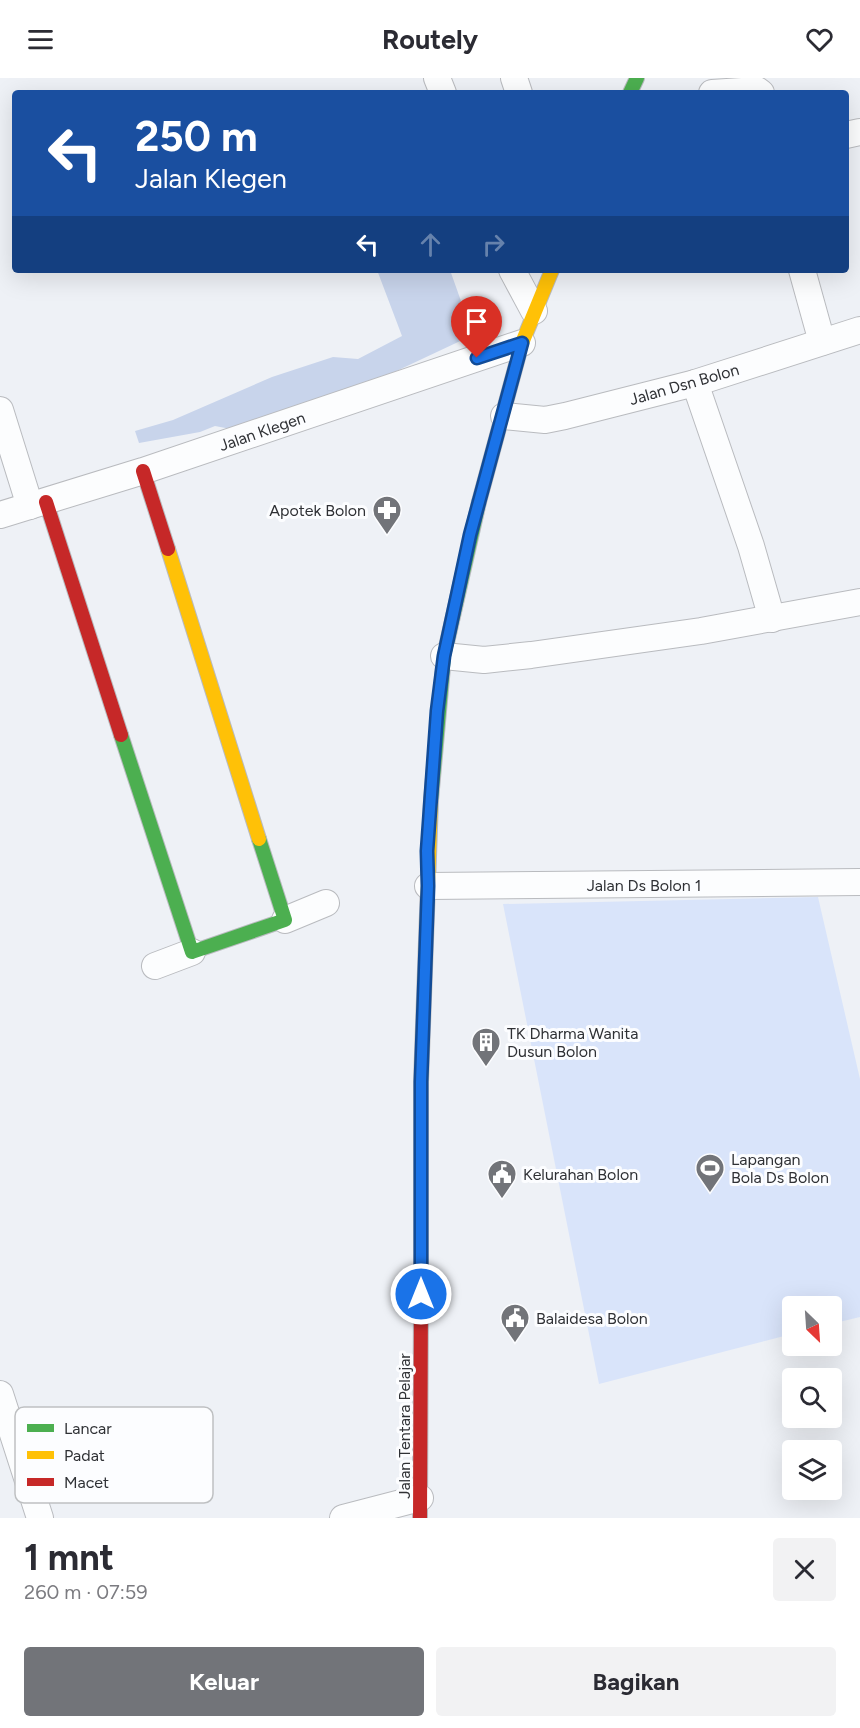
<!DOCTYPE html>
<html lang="id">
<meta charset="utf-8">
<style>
body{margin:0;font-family:Figtree,sans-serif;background:#f2f2f3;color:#2b2b33;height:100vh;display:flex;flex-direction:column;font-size:22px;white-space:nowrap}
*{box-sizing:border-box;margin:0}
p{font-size:20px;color:#7c7c81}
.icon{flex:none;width:33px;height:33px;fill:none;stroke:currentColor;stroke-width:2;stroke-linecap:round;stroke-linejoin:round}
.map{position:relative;height:1440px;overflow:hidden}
.drawer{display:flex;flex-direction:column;background:#fff;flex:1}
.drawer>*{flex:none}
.hud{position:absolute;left:12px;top:12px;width:837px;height:183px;border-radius:6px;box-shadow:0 6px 24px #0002;background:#1a4fa0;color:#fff;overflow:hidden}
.needle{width:39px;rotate:155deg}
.buttons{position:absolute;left:782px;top:1218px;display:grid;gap:12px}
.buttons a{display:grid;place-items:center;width:60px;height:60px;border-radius:6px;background:#fff;box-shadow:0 6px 24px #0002;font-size:30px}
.pin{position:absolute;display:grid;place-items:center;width:51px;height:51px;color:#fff;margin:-62px -26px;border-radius:50% 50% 50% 0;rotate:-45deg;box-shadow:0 0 6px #0007}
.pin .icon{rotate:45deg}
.me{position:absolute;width:66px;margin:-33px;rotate:0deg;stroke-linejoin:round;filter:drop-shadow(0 0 4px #0008)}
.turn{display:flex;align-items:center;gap:21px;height:126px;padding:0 24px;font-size:27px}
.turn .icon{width:78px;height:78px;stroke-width:2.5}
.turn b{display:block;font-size:42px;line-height:51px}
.lanes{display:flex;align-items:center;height:57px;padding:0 24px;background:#0003;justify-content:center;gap:30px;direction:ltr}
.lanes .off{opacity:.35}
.round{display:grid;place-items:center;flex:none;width:63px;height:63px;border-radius:6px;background:#f2f2f3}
.head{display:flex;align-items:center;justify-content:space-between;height:102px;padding:0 24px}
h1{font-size:36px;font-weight:700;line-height:45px}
.primary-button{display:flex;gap:12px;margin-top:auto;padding:12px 24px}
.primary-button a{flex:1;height:69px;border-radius:6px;background:#727479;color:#fff;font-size:24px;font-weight:700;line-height:69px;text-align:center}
.primary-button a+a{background:#f2f2f3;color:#2b2b33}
header{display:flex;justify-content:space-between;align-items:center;height:78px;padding:0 24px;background:#fff;font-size:27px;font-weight:700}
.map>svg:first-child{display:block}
.green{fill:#d9e4fa}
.forest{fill:#c8d4eb}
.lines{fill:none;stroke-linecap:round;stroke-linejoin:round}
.street-casing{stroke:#b9bbbf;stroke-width:28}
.fast-casing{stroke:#b9bbbf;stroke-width:16}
.slow-casing{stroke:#b9bbbf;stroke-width:16}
.jam-casing{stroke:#b9bbbf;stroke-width:16}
.street{stroke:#fcfdfe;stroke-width:26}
.fast{stroke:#4caf50;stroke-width:14}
.slow{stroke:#ffc107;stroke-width:14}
.jam{stroke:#c62828;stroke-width:14}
.route-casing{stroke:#114b97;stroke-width:15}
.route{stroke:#1a73e8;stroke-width:10}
.labels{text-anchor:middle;stroke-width:6;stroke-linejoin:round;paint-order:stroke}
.street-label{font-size:16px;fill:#2f3135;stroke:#fcfdff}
.poi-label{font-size:16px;fill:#2f3135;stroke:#fcfdff;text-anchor:start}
.key{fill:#fcfdff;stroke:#bec0c2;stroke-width:1.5}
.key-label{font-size:16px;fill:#2f3135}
</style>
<header><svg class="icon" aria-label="menu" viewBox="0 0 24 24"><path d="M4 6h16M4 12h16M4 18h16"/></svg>Routely<svg class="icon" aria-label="heart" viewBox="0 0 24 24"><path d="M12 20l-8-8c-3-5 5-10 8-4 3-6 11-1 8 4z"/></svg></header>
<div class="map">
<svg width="860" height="1440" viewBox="0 0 860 1440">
<rect width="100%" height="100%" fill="#eef1f6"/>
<polygon class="green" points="818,819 860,1001 860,1239 831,1246 831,1228 792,1228 792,1256 599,1306 503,826"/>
<polygon class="forest" points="377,192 450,192 473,257 371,305 236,352 215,348 200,354 139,365 135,353 173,342 272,299 333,279 358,281 402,258"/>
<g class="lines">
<g class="street-casing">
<g id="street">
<polyline points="437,0 443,15"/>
<polyline points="514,0 519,15"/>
<polyline points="712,15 757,12 761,15"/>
<polyline points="846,57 860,54"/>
<polyline points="512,192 534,233"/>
<polyline points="802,192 822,264"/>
<polyline points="695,305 751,468 772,541"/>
<polyline points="0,332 30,428"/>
<polyline points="504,338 545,342 565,338 695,305 860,252"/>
<polyline points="0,437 143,393 522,265"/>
<polyline points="444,578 484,582 531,577 701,553 860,524"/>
<polyline points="428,808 860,804"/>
<polyline points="285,842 326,825"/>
<polyline points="155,888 192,874"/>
<polyline points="0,1316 40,1440"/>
<polyline points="343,1440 420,1420"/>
</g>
</g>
<g class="fast-casing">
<g id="fast">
<polyline points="630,15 637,0"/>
<polyline points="121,657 192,874 285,842 259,761"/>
<polyline points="431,722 444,578 479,424"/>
</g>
</g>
<g class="slow-casing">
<g id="slow">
<polyline points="479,424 522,265 552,192"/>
<polyline points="168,471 259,761"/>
<polyline points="421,1215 421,1004 431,722"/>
</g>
</g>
<g class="jam-casing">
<g id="jam">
<polyline points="143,393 168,471"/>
<polyline points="46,424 121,657"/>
<polyline points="420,1440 421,1215"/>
</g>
</g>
<use href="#street" class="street"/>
<use href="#fast" class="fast"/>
<use href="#slow" class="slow"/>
<use href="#jam" class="jam"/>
</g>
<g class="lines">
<g class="route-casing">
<polyline id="route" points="421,1216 421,1004 428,808 427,773 437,633 444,578 470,457 522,265 477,280"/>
</g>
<use href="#route" class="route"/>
</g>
<defs>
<g id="pharmacy-pin" transform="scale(1.5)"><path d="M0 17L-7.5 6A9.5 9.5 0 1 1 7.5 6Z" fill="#727479" stroke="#fcfdff"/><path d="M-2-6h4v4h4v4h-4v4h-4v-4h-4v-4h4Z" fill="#fff"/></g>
<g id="building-pin" transform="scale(1.5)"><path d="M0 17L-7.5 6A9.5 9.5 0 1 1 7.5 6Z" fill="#727479" stroke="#fcfdff"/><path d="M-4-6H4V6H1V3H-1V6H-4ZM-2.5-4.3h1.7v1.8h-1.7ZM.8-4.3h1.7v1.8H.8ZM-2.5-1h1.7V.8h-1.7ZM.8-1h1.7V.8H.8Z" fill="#fff"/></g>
<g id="stadium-pin" transform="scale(1.5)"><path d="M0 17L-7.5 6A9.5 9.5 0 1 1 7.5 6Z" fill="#727479" stroke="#fcfdff"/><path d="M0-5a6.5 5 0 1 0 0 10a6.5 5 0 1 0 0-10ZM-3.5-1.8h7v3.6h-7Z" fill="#fff"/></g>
<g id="civic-pin" transform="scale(1.5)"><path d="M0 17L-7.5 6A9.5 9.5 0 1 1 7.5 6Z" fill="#727479" stroke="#fcfdff"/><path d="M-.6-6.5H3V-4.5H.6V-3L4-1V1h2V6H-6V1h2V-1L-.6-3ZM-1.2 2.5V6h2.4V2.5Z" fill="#fff"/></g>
</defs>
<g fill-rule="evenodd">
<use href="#pharmacy-pin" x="387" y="432"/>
<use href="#building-pin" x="486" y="964"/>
<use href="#stadium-pin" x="710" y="1090"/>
<use href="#civic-pin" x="502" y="1096"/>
<use href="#civic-pin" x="515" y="1240"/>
</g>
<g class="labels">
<g class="street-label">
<text transform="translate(684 306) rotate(-16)" y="6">Jalan Dsn Bolon</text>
<text transform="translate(262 353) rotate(-19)" y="6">Jalan Klegen</text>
<text x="644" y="813">Jalan Ds Bolon 1</text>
<text transform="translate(404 1348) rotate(-90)" y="6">Jalan Tentara Pelajar</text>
</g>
<g class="poi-label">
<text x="366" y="438" text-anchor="end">Apotek Bolon</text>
<text x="507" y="961">TK Dharma Wanita<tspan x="507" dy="18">Dusun Bolon</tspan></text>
<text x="731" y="1087">Lapangan<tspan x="731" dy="18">Bola Ds Bolon</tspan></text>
<text x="523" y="1102">Kelurahan Bolon</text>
<text x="536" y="1246">Balaidesa Bolon</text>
</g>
</g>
<rect x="15" y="1329" width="198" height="96" rx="9" class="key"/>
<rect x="27" y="1346" width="27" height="8" fill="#4caf50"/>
<rect x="27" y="1373" width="27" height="8" fill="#ffc107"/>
<rect x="27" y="1400" width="27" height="8" fill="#c62828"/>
<g class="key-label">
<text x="64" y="1356">Lancar</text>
<text x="64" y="1383">Padat</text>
<text x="64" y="1410">Macet</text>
</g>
</svg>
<div class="buttons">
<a><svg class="needle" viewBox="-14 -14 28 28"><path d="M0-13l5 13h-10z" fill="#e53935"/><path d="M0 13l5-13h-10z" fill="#7c7c81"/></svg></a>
<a><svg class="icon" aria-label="search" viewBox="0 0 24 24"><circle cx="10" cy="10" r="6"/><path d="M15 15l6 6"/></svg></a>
<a><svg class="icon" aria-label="layers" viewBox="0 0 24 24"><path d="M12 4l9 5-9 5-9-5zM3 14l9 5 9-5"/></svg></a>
</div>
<div class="pin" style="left:477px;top:280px;background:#d93025"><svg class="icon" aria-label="arrive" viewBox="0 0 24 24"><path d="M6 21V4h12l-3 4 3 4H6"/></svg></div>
<svg class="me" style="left:421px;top:1216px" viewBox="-20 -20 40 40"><circle r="17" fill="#1a73e8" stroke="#fff" stroke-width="3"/><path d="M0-11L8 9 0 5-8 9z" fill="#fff"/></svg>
<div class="hud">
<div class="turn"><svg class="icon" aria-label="left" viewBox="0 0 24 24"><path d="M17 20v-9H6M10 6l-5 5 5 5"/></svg><div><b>250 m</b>Jalan Klegen</div></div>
<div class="lanes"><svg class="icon" aria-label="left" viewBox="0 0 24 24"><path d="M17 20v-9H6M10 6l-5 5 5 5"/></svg><svg class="icon off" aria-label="ahead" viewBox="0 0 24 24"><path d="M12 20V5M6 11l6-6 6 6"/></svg><svg class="icon off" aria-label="right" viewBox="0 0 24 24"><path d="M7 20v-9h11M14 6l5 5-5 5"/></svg></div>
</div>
</div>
<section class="drawer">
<div class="head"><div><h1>1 mnt</h1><p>260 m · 07:59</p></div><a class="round"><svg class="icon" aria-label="close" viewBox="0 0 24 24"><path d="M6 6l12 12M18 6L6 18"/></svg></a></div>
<div class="primary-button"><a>Keluar</a><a>Bagikan</a></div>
</section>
